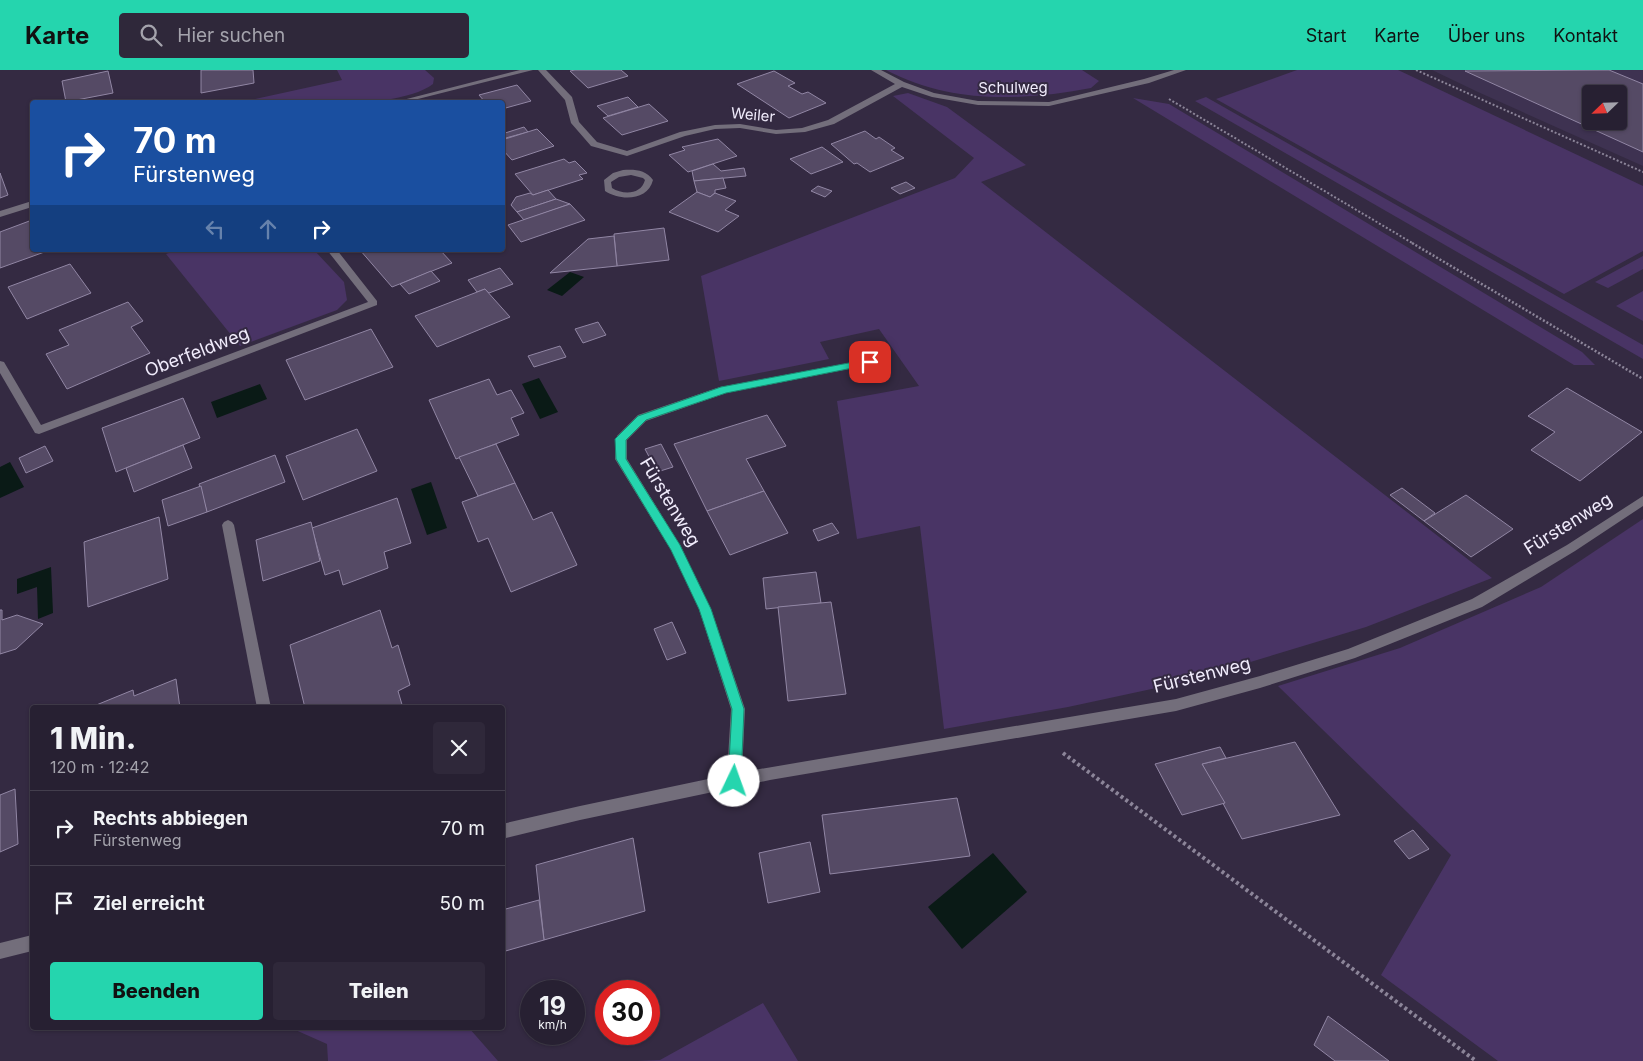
<!DOCTYPE html>
<html lang="de">
<meta charset="utf-8">
<style>
body{margin:0;font-family:Inter,sans-serif;background:#2f283a;color:#f1f3f6;height:100vh;display:flex;flex-direction:column;font-size:19px;white-space:nowrap}
*{box-sizing:border-box;margin:0}
p{font-size:16px;color:#a4a3ac}
.icon{flex:none;width:28px;height:28px;fill:none;stroke:currentColor;stroke-width:2;stroke-linecap:round;stroke-linejoin:round}
.map{position:relative;flex:1;overflow:hidden}
.sheet{position:absolute;left:30px;top:635px;width:475px;height:325px;display:flex;flex-direction:column;background:#272032;border-radius:5px;box-shadow:0 1px 4px #0004,0 0 0 1px #433e4d}
.sheet>*{flex:none}
.hud{position:absolute;left:30px;top:30px;width:475px;height:152px;border-radius:5px;box-shadow:0 1px 4px #0004,0 0 0 1px #433e4d;background:#1a4fa0;color:#fff;overflow:hidden}
.needle{width:32px;rotate:247deg}
.tools{position:absolute;left:1582px;top:15px;display:grid;gap:10px}
.tools a{display:grid;place-items:center;width:45px;height:45px;border-radius:5px;background:#272032;box-shadow:0 1px 4px #0004,0 0 0 1px #433e4d;font-size:25px}
.speed{position:absolute;left:520px;top:910px;display:flex;gap:10px;font-size:25px;font-weight:700;text-align:center}
.speed>*{display:grid;place-content:center;width:65px;height:65px;border-radius:50%;background:#272032;box-shadow:0 1px 4px #0004,0 0 0 1px #433e4d;line-height:1}
.speed small{font-size:12px;font-weight:400}
.speed .limit{border:8px solid #d22;background:#fff;color:#111}
.pin{position:absolute;display:grid;place-items:center;width:42px;height:42px;color:#fff;margin:-21px;border-radius:10px;box-shadow:0 2px 8px #0006}
.me{position:absolute;width:55px;margin:-28px;rotate:3deg;stroke-linejoin:round;filter:drop-shadow(0 0 4px #0008)}
.turn{display:flex;align-items:center;gap:18px;height:105px;padding:0 20px;font-size:22px}
.turn .icon{width:65px;height:65px;stroke-width:2.5}
.turn b{display:block;font-size:35px;line-height:42px}
.lanes{display:flex;align-items:center;height:48px;padding:0 20px;background:#0003;justify-content:center;gap:25px;direction:ltr}
.lanes .off{opacity:.35}
.round{display:grid;place-items:center;flex:none;width:52px;height:52px;border-radius:5px;background:#2f283a}
.overview{display:flex;align-items:center;justify-content:space-between;height:85px;padding:0 20px}
h1{font-size:30px;font-weight:800;line-height:38px}
.cta{display:flex;gap:10px;margin-top:auto;padding:10px 20px}
.cta a{flex:1;height:58px;border-radius:5px;background:#25d5ae;color:#111;font-size:20px;font-weight:800;line-height:58px;text-align:center}
.cta a+a{background:#2f283a;color:#f1f3f6}
ul{padding:0;list-style:none}
li{display:flex;align-items:center;gap:15px;height:75px;padding:0 20px;border-top:1px solid #433e4d}
li div{flex:1}
li b{display:block;font-size:19px}
li em{font-style:normal}
header{display:flex;align-items:center;gap:30px;box-sizing:border-box;height:70px;padding:0 25px;background:#25d5ae;color:#111}
header strong{font-size:24px}
nav{display:flex;gap:28px;margin-inline-start:auto;font-size:18px}
.search{width:350px;height:45px;background:#2f283a;display:flex;align-items:center;gap:12px;box-sizing:border-box;padding:0 18px;border-radius:5px;color:#a4a3ac;font-size:19px}
.map>svg:first-child{display:block}
.built{fill:#3e3251;fill-rule:evenodd}
.green{fill:#493465}
.water{fill:#0a1a16}
.building{fill:#554a65;stroke:#9186a4;fill-rule:evenodd}
.lines{fill:none;stroke-linecap:round;stroke-linejoin:round}
.path-far2{stroke:#8c8599;stroke-width:2;stroke-dasharray:2 2;stroke-linecap:butt}
.path-far1{stroke:#8c8599;stroke-width:2.5;stroke-dasharray:2 2;stroke-linecap:butt}
.path{stroke:#8c8599;stroke-width:4;stroke-dasharray:3 3;stroke-linecap:butt}
.lane{fill:#736e7b;fill-rule:evenodd}
.street{fill:#736e7b;fill-rule:evenodd}
.route{fill:#25d5ae;stroke:#188a71}
.labels{text-anchor:middle;stroke-width:4;stroke-linejoin:round;paint-order:stroke}
.far-street-label{font-size:15px;fill:#f0ebfb;stroke:#342a42}
.street-label{font-size:18px;fill:#f0ebfb;stroke:#342a42}
</style>
<header>
<strong>Karte</strong>
<div class="search"><svg class="icon" aria-label="search" viewBox="0 0 24 24"><circle cx="10" cy="10" r="6"/><path d="M15 15l6 6"/></svg>Hier suchen</div>
<nav><a>Start</a><a>Karte</a><a>Über uns</a><a>Kontakt</a></nav>
</header>
<div class="map">
<svg width="1643" height="991" viewBox="0 0 1643 991">
<rect width="100%" height="100%" fill="#342a42"/>
<path class="built" d="M1432 0H1643V96L1478 22ZM1591 24H1619V51H1591Z"/>
<g class="green">
<path d="M337 0H425L434 8 433 14C397 41 288 33 241 32L342 10Z"/>
<path d="M886 0H1082L1099 11 1091 18C1022 31 950 34 886 0Z"/>
<polygon points="1297,0 1398,0 1643,116 1643,181 1564,224 1216,29"/>
<polygon points="908,23 947,37 1026,95 981,112 1492,508 1366,557 1184,612 1068,637 944,659 920,456 857,469 837,331 919,316 879,259 820,272 829,289 719,311 701,206 955,108 974,88 893,26"/>
<polygon points="1206,27 1643,275 1643,289 1195,31"/>
<polygon points="1133,28 1169,34 1582,282 1595,295 1574,295"/>
<polygon points="177,180 314,180 344,212 347,230 337,240 240,276 166,184"/>
<polygon points="1643,186 1643,199 1608,218 1595,212"/>
<polygon points="1643,221 1643,251 1616,236"/>
<polygon points="1643,449 1643,991 1498,991 1381,905 1451,785 1278,616 1400,578 1541,517"/>
<polygon points="763,933 798,991 637,991 660,990"/>
<polygon points="291,958 469,958 498,991 328,991 327,974"/>
</g>
<g class="water">
<polygon points="570,202 584,207 562,226 547,220"/>
<polygon points="539,308 558,342 540,349 522,314"/>
<polygon points="260,314 267,329 217,348 211,332"/>
<polygon points="10,392 24,417 0,428 0,397"/>
<polygon points="431,412 447,458 427,465 411,419"/>
<polygon points="51,497 53,543 38,549 37,517 17,524 17,509"/>
<polygon points="993,783 1027,822 962,879 928,837"/>
</g>
<g class="building">
<polygon points="201,0 253,0 254,13 201,23"/>
<polygon points="575,0 621,0 628,6 588,18 570,1"/>
<path d="M1609 0 1643 14V82L1465 1ZM1591 24H1619V51H1591Z"/>
<polygon points="108,1 113,23 66,32 62,11"/>
<polygon points="774,1 795,13 788,16 802,24 808,22 826,33 789,48 737,14"/>
<polygon points="517,15 531,31 502,39 502,32 485,32 479,25"/>
<polygon points="628,27 638,37 608,46 597,36"/>
<polygon points="649,34 668,51 622,65 603,48"/>
<polygon points="524,57 528,62 502,69 502,64"/>
<polygon points="537,59 554,76 512,90 502,79 502,70"/>
<polygon points="865,61 876,69 879,67 895,78 891,80 904,88 870,102 857,93 854,94 831,74"/>
<polygon points="718,69 737,86 688,102 669,85 685,80 682,77"/>
<polygon points="822,77 843,92 811,104 790,89"/>
<polygon points="564,89 569,93 575,91 587,103 579,105 583,109 533,125 515,104"/>
<polygon points="713,94 721,101 744,98 746,106 694,111 692,101"/>
<polygon points="0,103 8,125 0,128"/>
<polygon points="723,108 726,118 715,120 715,123 710,127 697,122 694,111"/>
<polygon points="906,112 915,118 900,124 891,118"/>
<polygon points="818,116 832,121 825,127 811,121"/>
<polygon points="548,120 556,129 517,142 511,135 516,127 530,123 533,125"/>
<polygon points="697,122 710,127 715,123 736,131 725,140 739,146 718,162 669,142"/>
<polygon points="556,129 570,134 524,150 517,142"/>
<polygon points="570,134 585,150 521,172 508,155"/>
<polygon points="32,150 32,180 50,180 0,198 0,162"/>
<polygon points="664,158 669,190 617,196 614,164"/>
<polygon points="614,166 617,196 550,203 588,169"/>
<polygon points="360,180 440,180 452,193 392,217"/>
<polygon points="70,194 91,223 27,249 8,217"/>
<polygon points="500,198 513,214 489,223 485,219 477,222 468,210"/>
<polygon points="431,201 440,211 409,224 400,214"/>
<polygon points="485,219 510,247 437,277 415,246"/>
<polygon points="128,232 143,251 131,257 150,283 67,319 46,284 69,275 59,260"/>
<polygon points="598,252 606,265 583,273 575,259"/>
<polygon points="371,259 393,297 305,330 286,290"/>
<polygon points="560,276 566,287 534,297 528,286"/>
<polygon points="489,309 497,325 511,320 524,343 511,348 519,365 456,389 429,330"/>
<polygon points="1567,318 1642,362 1580,411 1531,380 1555,362 1528,346"/>
<polygon points="183,328 200,368 116,402 102,358"/>
<polygon points="767,345 786,376 746,389 764,421 707,441 674,374"/>
<polygon points="357,359 377,401 303,430 286,386"/>
<polygon points="496,374 515,413 478,426 459,387"/>
<polygon points="661,374 673,397 657,402 645,379"/>
<polygon points="183,375 192,398 134,422 126,398"/>
<polygon points="45,376 53,391 26,403 19,388"/>
<polygon points="275,385 285,412 207,442 199,414"/>
<polygon points="515,413 533,450 552,442 577,495 511,522 488,468 478,472 462,432"/>
<polygon points="201,416 207,442 168,456 162,430"/>
<polygon points="1402,418 1435,443 1424,451 1390,425"/>
<polygon points="764,421 788,463 730,485 707,441"/>
<polygon points="1466,425 1513,459 1471,487 1424,451"/>
<polygon points="397,428 411,473 384,482 388,498 343,515 339,500 325,505 312,458"/>
<polygon points="159,447 168,509 88,537 84,472"/>
<polygon points="311,452 320,491 263,511 256,470"/>
<polygon points="832,453 839,463 818,471 813,460"/>
<polygon points="816,502 821,533 766,539 763,508"/>
<polygon points="831,532 846,624 788,631 778,537"/>
<polygon points="0,540 2,540 2,550 17,545 43,554 16,579 0,584"/>
<polygon points="380,540 392,578 398,575 410,615 398,621 403,638 305,638 290,575"/>
<polygon points="672,552 686,583 667,590 654,559"/>
<polygon points="176,609 180,638 89,638 133,620 134,626"/>
<polygon points="1295,672 1340,745 1242,769 1202,694"/>
<polygon points="1220,677 1226,688 1202,694 1225,733 1182,745 1155,694"/>
<polygon points="15,719 18,774 0,782 0,725"/>
<polygon points="957,728 970,786 830,804 822,745"/>
<polygon points="1413,760 1429,779 1409,789 1394,771"/>
<polygon points="633,768 645,841 544,870 536,795"/>
<polygon points="810,772 820,822 768,833 759,783"/>
<polygon points="539,830 544,870 502,882 502,840"/>
<polygon points="1328,946 1389,991 1335,991 1314,975"/>
</g>
<g class="lines">
<g class="path-far2">
<polyline points="1416,0 1643,102"/>
<polyline points="1169,29 1414,174"/>
</g>
<polyline class="path-far1" points="1412,173 1643,309"/>
<polyline class="path" points="1063,683 1476,991"/>
<polygon class="lane" points="228,450 232,452 234,455 271,638 257,638 222,455 224,452"/>
<g class="street">
<polygon points="520,0 533,0 406,32 395,32"/>
<polygon points="538,0 546,0 572,27 579,52 597,72 627,81 680,62 715,55 740,54 776,60 802,58 828,50 895,14 871,0 881,0 904,12 934,23 978,31 1049,32 1144,9 1174,0 1186,0 1149,13 1049,36 978,35 932,27 902,17 834,54 805,62 776,64 740,58 715,59 685,66 627,86 591,76 571,53 565,30"/>
<path d="M623 100C635 99 646 100 653 110 648 131 620 131 605 121L604 110 613 103ZM631 105 643 108 645 110C641 125 623 125 612 118L611 112 619 107Z"/>
<polygon points="32,131 32,137 0,147 0,141"/>
<polygon points="327,180 337,180 377,231 377,235 39,364 35,363 0,303 0,291 4,292 41,355 368,232"/>
<polygon points="870,289 875,292 874,294 726,323 646,351 627,370 627,389 680,475 711,539 745,639 742,702 1176,629 1260,606 1348,579 1472,529 1567,475 1643,426 1643,436 1575,481 1482,537 1355,588 1260,618 1176,641 770,710 580,750 502,769 502,754 580,736 727,705 731,639 699,539 671,480 615,389 617,366 638,345 720,317"/>
<polygon points="32,865 32,881 0,889 0,873"/>
</g>
</g>
<polygon class="route" points="870,289 875,292 873,294 726,323 646,350 626,370 626,389 680,475 711,539 744,639 741,711 739,715 734,717 730,715 728,711 732,639 699,539 671,480 616,389 615,369 638,346 721,317"/>
<g class="labels">
<g class="far-street-label">
<text x="1013" y="23">Schulweg</text>
<text transform="translate(753 45) rotate(5)" y="5">Weiler</text>
</g>
<g class="street-label">
<text transform="translate(197 282) rotate(-21)" y="6">Oberfeldweg</text>
<text transform="translate(670 432) rotate(59)" y="6">Fürstenweg</text>
<text transform="translate(1568 454) rotate(-32)" y="6">Fürstenweg</text>
<text transform="translate(1202 605) rotate(-14)" y="6">Fürstenweg</text>
</g>
</g>
</svg>
<div class="tools">
<a><svg class="needle" viewBox="-14 -14 28 28"><path d="M0-13l5 13h-10z" fill="#e53935"/><path d="M0 13l5-13h-10z" fill="#a4a3ac"/></svg></a>
</div>
<div class="speed"><div>19<small>km/h</small></div><div class="limit">30</div></div>
<div class="pin" style="left:870px;top:292px;background:#d93025"><svg class="icon" aria-label="arrive" viewBox="0 0 24 24"><path d="M6 21V4h12l-3 4 3 4H6"/></svg></div>
<svg class="me" style="left:734px;top:711px" viewBox="-20 -20 40 40"><circle r="19" fill="#fff"/><path d="M0-13L10 11 0 6-10 11z" fill="#25d5ae"/></svg>
<div class="hud">
<div class="turn"><svg class="icon" aria-label="right" viewBox="0 0 24 24"><path d="M7 20v-9h11M14 6l5 5-5 5"/></svg><div><b>70 m</b>Fürstenweg</div></div>
<div class="lanes"><svg class="icon off" aria-label="left" viewBox="0 0 24 24"><path d="M17 20v-9H6M10 6l-5 5 5 5"/></svg><svg class="icon off" aria-label="ahead" viewBox="0 0 24 24"><path d="M12 20V5M6 11l6-6 6 6"/></svg><svg class="icon" aria-label="right" viewBox="0 0 24 24"><path d="M7 20v-9h11M14 6l5 5-5 5"/></svg></div>
</div>
<section class="sheet">
<div class="overview"><div><h1>1 Min.</h1><p>120 m · 12:42</p></div><a class="round"><svg class="icon" aria-label="close" viewBox="0 0 24 24"><path d="M6 6l12 12M18 6L6 18"/></svg></a></div>
<ul>
<li><svg class="icon" aria-label="right" viewBox="0 0 24 24"><path d="M7 20v-9h11M14 6l5 5-5 5"/></svg><div><b>Rechts abbiegen</b><p>Fürstenweg</p></div><em>70 m</em></li>
<li><svg class="icon" aria-label="arrive" viewBox="0 0 24 24"><path d="M6 21V4h12l-3 4 3 4H6"/></svg><div><b>Ziel erreicht</b></div><em>50 m</em></li>
</ul>
<div class="cta"><a>Beenden</a><a>Teilen</a></div>
</section>
</div>
